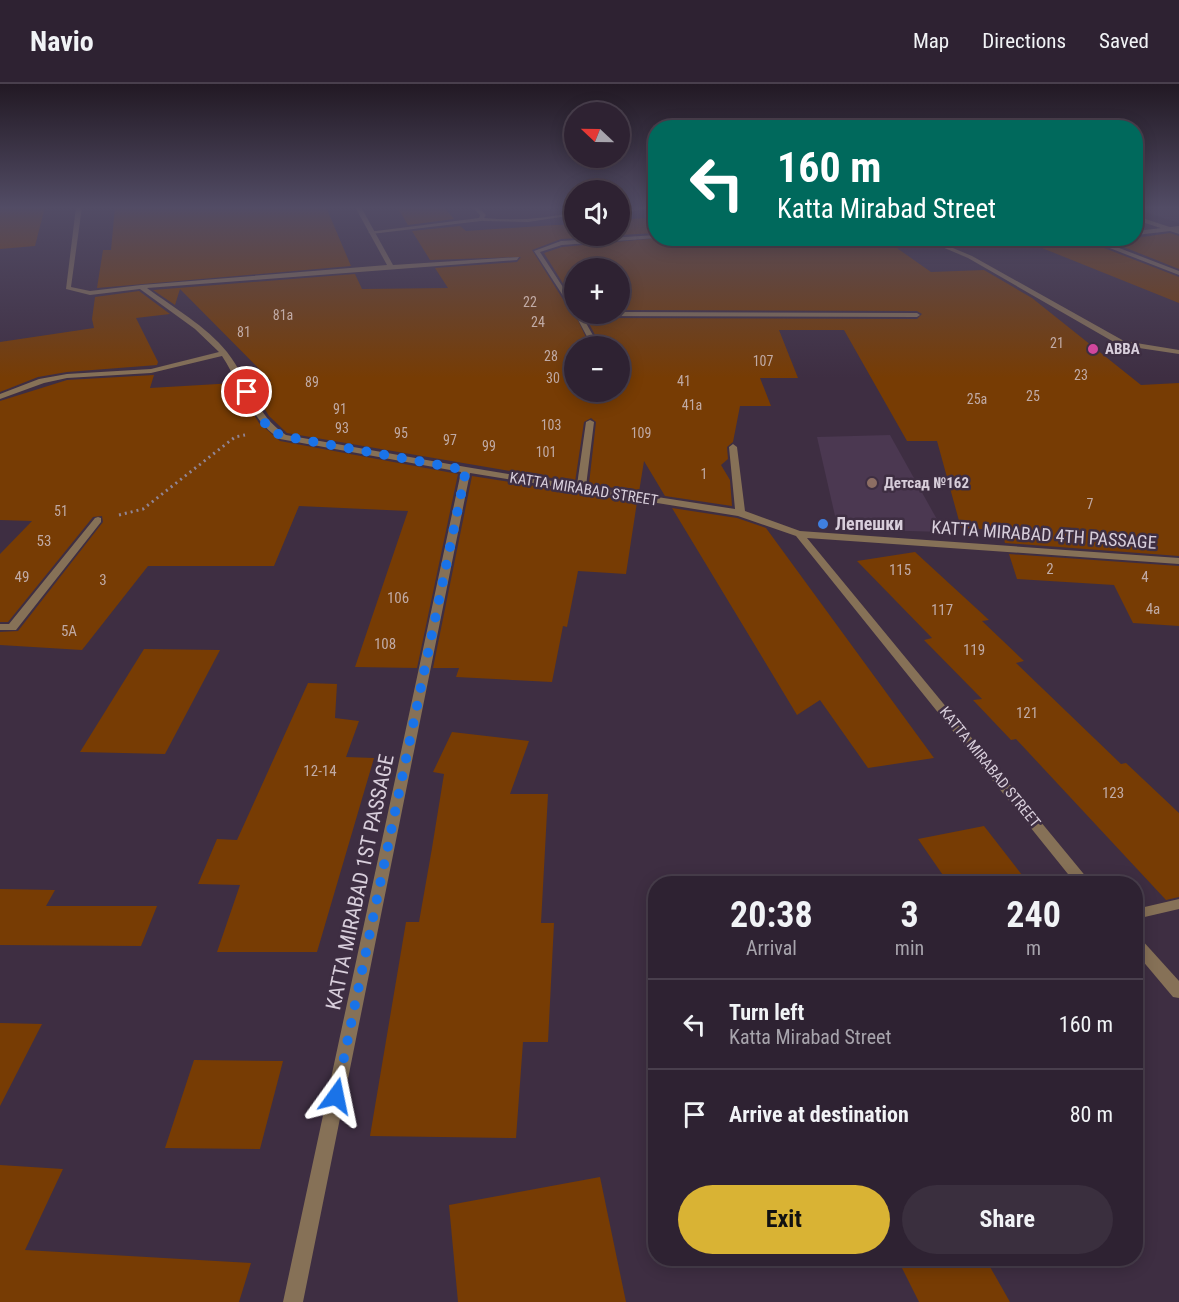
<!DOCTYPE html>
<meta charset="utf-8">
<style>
body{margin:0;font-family:"Roboto Condensed",sans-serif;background:#3a2f3e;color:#f1f3f6;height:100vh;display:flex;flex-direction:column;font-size:22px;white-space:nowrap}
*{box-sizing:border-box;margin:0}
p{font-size:20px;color:#a7a4ac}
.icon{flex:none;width:33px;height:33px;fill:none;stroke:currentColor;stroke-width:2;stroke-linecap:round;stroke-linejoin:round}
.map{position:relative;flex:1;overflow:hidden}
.sheet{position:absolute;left:648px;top:792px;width:495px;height:390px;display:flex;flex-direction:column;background:#2e2232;border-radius:24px;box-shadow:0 3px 15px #0003,0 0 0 2px #493f4d}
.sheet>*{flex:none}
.banner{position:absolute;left:648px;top:36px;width:495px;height:126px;border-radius:24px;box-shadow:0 3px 15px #0003,0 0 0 2px #493f4d;background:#00695c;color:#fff;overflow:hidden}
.needle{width:39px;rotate:292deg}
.tools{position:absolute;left:564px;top:18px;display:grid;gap:12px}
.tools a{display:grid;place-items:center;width:66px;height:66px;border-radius:50%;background:#2e2232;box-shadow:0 3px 15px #0003,0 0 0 2px #493f4d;font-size:30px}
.pin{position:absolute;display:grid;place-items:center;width:51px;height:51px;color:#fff;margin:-26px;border:3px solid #fff;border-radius:50%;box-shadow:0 2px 6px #0007}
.me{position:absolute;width:66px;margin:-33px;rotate:12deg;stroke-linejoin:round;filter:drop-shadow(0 0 4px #0008)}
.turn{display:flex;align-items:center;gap:21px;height:126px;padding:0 30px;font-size:27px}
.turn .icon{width:78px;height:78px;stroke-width:2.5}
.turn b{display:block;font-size:42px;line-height:51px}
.eta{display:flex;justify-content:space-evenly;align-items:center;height:102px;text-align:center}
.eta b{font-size:36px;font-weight:700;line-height:42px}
.primary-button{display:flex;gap:12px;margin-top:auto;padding:12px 30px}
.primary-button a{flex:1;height:69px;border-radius:36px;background:#d9b334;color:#111;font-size:24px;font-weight:700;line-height:69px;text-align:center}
.primary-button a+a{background:#3a2f3e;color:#f1f3f6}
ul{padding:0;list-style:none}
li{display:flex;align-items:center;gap:18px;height:90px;padding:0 30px;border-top:2px solid #493f4d}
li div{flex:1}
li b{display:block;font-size:22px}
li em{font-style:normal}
header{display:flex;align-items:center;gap:36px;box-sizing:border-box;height:84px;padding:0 30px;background:#2e2232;border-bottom:2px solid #493f4d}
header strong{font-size:28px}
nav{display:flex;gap:33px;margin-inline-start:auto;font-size:21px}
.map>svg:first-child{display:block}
.built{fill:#4b3851}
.building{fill:#773c04}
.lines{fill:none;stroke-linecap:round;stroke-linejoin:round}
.path{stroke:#918595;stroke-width:3;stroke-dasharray:2 4;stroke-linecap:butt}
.service{fill:#867157;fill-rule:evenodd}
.minor{fill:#867157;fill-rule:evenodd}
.route{stroke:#1a73e8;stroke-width:10;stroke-dasharray:0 18}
.hotel-dot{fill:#d1479c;stroke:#3e2e42;stroke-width:2}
.education-dot{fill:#8d6e63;stroke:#3e2e42;stroke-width:2}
.shop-dot{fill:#3f7fe0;stroke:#3e2e42;stroke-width:2}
.labels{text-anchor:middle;stroke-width:5;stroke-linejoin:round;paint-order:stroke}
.far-number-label{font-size:14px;fill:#c0aaa5}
.far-poi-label{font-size:15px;font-weight:bold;fill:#d8cedb;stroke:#3e2e42;text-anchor:start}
.far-street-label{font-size:15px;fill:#d8cedb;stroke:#3e2e42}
.number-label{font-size:15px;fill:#c0aaa5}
.poi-label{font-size:18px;font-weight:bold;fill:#d8cedb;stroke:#3e2e42;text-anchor:start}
.street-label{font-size:18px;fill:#d8cedb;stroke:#3e2e42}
.near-street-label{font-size:21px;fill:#d8cedb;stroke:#3e2e42}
</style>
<header>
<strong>Navio</strong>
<nav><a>Map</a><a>Directions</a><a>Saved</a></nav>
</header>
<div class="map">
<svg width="1179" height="1218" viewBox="0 0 1179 1218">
<rect width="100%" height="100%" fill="#3e2e42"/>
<g class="built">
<polygon points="1154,123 1179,123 1179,139 1142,127"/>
<polygon points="890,351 944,448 838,445 817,353"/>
</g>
<g class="building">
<polygon points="0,123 45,123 35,162 0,165"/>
<polygon points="115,123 326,123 351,182 97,204 103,166 111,166"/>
<polygon points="397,123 444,123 454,135 408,141"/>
<polygon points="644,134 656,144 656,149 620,151 620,136"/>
<polygon points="555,141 574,141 574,152 612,152 561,155 532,166 569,225 574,228 590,262 574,262 574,308 620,308 620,262 601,262 586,234 917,235 922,230 917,227 620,226 620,184 574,184 574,217 544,169 562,163 659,154 872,154 884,155 931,188 984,186 1032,214 1141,301 1179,299 1179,472 1005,459 1001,446 961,444 937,357 907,357 844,246 779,246 798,294 760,294 771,322 740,322 733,358 727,363 728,375 721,381 730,396 732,422 665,412 644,377 639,408 589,400 596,338 591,334 584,338 575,398 287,349 269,332 248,298 271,297 180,205 175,221 153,206 355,190 362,205 448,204 435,184 517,178 521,173 430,176 412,147 460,142 466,147"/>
<polygon points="1170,149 1179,152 1179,185 1101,154 1136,154"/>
<polygon points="1086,157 1179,193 1179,219 1037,162"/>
<polygon points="139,207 170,230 136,234 158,278 157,281 67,288 38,293 0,308 0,258 94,244 92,235 95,213"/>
<polygon points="154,291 150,304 235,299 259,339 280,357 458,390 417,584 355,583 408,427 299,422 274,482 148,482 82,566 0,561 0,548 18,547 103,438 102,432 93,433 8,538 0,538 0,470 32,437 0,436 0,317 67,296"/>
<polygon points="472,392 637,418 626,490 578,487 567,543 563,542 552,598 456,593 459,584 433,584"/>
<polygon points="672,424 737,434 766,444 934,674 868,684 820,616 797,631"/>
<polygon points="915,468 989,536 982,537 1024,577 1016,579 1121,680 1126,679 1179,729 1179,813 1166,816 1016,655 1011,656 973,616 982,615 924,556 932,554 857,477"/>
<polygon points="1009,470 1179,482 1179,542 1133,539 1114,501 1017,495"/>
<polygon points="144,565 220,566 165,670 80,668"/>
<polygon points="308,599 337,600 335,634 359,637 346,673 374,674 317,868 217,868 240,801 198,800 217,755 237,756"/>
<polygon points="452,648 529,657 510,710 548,710 541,839 554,839 548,958 523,958 516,1054 370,1052 406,838 419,838 432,764 444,690 433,688"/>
<polygon points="984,742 1029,800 949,800 918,755"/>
<polygon points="0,805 55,806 46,822 157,822 141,862 0,861"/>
<polygon points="0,939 42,940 0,1022"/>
<polygon points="194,976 283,977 260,1065 165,1064"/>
<polygon points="0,1081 63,1085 25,1166 251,1179 239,1218 0,1218"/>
<polygon points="600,1093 626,1218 458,1218 449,1121"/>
<polygon points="897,1174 985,1174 1010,1218 919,1218"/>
</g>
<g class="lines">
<polyline class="path" points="119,431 143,425 235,353 245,351"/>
<g class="service">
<path d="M472 123H478L486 131 484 134C515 137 544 135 574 128V131L528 138 481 137 371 150 368 148 479 134 480 131Z"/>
<polygon points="642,123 653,123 620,130 620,128"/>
<polygon points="1136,132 1179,146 1179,150 1136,136"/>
<polygon points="1084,154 1093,154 1179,187 1179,191"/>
<polygon points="1179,815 1179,825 1136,835 1136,825"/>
</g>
<g class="minor">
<path d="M76 123H82L71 203 90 207 141 201 387 181 355 123H361L393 181 519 173 517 176 147 204C174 224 206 242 227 268 249 296 255 331 286 351L466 383 577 401 586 338 590 336 594 338 586 402 735 425 729 363 733 360 737 363 745 427 800 447 1179 474V480L807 454 1092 800H1076L796 452 738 432 470 389 303 1218H283L461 388 280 355C250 335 241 301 222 272L151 289 67 294 44 299 0 315V310L39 295 67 290 151 285 219 268 195 245 140 205 90 211 66 205Z"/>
<polygon points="1179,142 1179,146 1136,151 1136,147"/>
<polygon points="656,151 657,154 562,161 540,168 574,220 574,226 571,224 534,167 561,157"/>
<polygon points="921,154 929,154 972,172 1124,257 1179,266 1179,270 1119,261 968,174"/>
<polygon points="949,154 1014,156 1097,154 1014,160"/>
<polygon points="620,228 917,229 920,231 917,233 582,232 599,262 592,262 575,230"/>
<polygon points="98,433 101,434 101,438 16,546 0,546 0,540 9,540 95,434"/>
<polygon points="1136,853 1141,855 1179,897 1179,914 1173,913 1136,869"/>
</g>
</g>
<linearGradient id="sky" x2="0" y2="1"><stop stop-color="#221924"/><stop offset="0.42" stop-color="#524c65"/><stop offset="1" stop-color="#524c65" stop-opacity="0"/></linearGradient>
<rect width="1179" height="294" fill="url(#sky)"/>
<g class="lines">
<polyline class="route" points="247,308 269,346 283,352 466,386 336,1012"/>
</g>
<circle class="hotel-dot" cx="1093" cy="265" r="6"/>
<circle class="education-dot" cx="872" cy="399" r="6"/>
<circle class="shop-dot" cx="823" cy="440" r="6"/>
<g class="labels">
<g class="far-number-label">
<text x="530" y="223">22</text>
<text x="283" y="236">81a</text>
<text x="538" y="243">24</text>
<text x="244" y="253">81</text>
<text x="1057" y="264">21</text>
<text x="551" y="277">28</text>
<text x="763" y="282">107</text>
<text x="1081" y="296">23</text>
<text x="553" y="299">30</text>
<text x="684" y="302">41</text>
<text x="312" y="303">89</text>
<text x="1033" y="317">25</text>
<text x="977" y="320">25a</text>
<text x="692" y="326">41a</text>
<text x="340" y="330">91</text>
<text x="551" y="346">103</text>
<text x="342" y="349">93</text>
<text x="401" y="354">95</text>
<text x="641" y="354">109</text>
<text x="450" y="361">97</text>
<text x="489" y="367">99</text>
<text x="546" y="373">101</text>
<text x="704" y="395">1</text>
<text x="1090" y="425">7</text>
<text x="61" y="432">51</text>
</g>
<g class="far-poi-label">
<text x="1105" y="270">ABBA</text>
<text x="884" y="404">Детсад №162</text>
</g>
<g class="far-street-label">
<text transform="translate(584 405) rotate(9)" y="5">KATTA MIRABAD STREET</text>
<text transform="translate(990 683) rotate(51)" y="5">KATTA MIRABAD STREET</text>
</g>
<g class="number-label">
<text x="44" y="462">53</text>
<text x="1050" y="490">2</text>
<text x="900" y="491">115</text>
<text x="22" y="498">49</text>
<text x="1145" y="498">4</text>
<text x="103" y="501">3</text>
<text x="398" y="519">106</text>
<text x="1153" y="530">4a</text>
<text x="942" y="531">117</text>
<text x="69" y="552">5A</text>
<text x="385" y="565">108</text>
<text x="974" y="571">119</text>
<text x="1027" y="634">121</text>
<text x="320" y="692">12-14</text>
<text x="1113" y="714">123</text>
</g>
<g class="poi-label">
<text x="835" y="446">Лепешки</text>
</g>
<g class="street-label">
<text transform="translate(1044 451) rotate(4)" y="6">KATTA MIRABAD 4TH PASSAGE</text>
</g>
<g class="near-street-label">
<text transform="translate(360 798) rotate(-78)" y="7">KATTA MIRABAD 1ST PASSAGE</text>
</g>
</g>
</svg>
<div class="tools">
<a><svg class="needle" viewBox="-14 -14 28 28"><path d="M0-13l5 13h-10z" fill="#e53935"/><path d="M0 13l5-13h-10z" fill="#a7a4ac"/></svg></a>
<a><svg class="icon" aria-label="sound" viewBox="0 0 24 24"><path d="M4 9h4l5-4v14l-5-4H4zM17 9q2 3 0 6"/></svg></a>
<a>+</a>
<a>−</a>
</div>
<div class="pin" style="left:247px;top:308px;background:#d93025"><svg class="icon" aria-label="arrive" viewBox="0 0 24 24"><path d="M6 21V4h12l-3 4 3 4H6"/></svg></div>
<svg class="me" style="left:336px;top:1012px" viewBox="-20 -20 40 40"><path d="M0-17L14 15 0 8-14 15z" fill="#1a73e8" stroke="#fff" stroke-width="4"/></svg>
<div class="banner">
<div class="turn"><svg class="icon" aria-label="left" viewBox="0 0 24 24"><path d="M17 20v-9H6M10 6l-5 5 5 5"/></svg><div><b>160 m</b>Katta Mirabad Street</div></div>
</div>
<section class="sheet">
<div class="eta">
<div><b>20:38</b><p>Arrival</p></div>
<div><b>3</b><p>min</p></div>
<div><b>240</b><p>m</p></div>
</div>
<ul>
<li><svg class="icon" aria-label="left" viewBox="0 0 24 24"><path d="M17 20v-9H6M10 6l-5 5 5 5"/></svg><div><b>Turn left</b><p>Katta Mirabad Street</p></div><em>160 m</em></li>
<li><svg class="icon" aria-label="arrive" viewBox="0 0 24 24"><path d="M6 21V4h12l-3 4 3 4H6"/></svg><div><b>Arrive at destination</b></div><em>80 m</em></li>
</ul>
<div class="primary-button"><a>Exit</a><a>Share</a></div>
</section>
</div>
